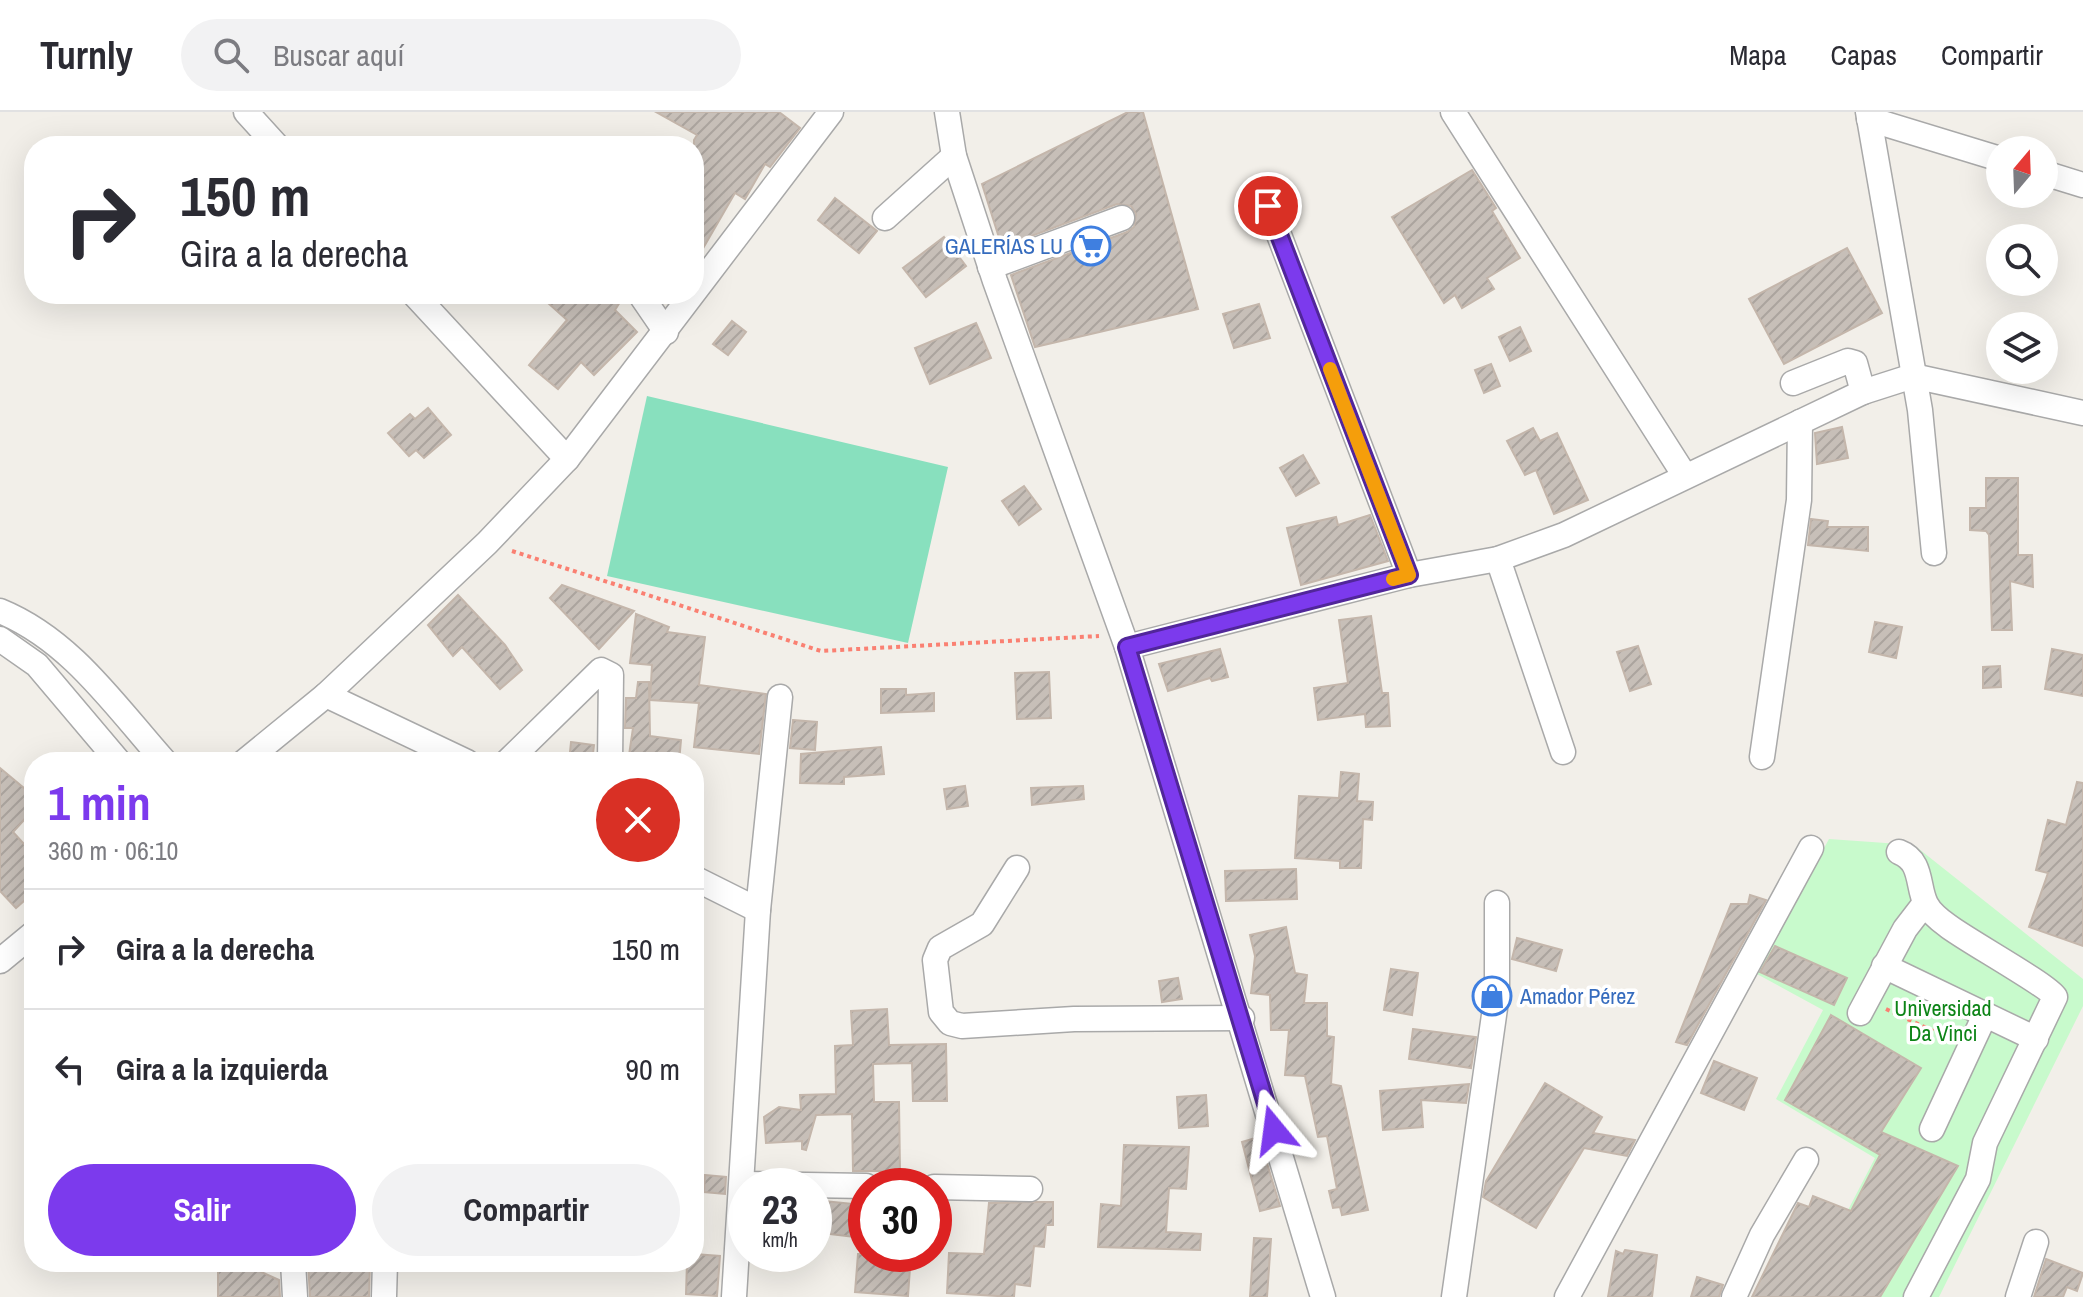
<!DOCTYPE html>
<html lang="es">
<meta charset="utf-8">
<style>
body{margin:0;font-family:"Archivo Narrow",sans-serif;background:#f2f2f3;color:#2b2b33;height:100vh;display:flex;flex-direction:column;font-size:30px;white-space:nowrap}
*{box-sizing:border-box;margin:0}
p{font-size:26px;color:#7c7c81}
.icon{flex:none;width:44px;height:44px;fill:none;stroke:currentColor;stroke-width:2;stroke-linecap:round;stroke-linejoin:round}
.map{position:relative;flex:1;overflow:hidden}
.details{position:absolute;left:24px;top:640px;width:680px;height:520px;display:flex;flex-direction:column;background:#fff;border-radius:32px;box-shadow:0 8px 32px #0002}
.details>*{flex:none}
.banner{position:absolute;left:24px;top:24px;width:680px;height:168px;border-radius:32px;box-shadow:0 8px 32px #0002;background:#fff;color:#2b2b33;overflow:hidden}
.needle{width:52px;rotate:19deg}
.tools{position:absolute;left:1986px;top:24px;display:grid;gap:16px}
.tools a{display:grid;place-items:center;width:72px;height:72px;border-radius:50%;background:#fff;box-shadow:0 8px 32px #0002;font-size:40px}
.speed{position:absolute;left:728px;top:1056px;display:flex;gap:16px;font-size:40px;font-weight:700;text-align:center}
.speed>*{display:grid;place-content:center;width:104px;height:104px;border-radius:50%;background:#fff;box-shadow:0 8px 32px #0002;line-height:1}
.speed small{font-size:20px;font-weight:400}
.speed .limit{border:12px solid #d22;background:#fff;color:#111}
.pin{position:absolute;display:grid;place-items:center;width:68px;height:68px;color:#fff;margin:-34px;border:4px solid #fff;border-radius:50%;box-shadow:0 2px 8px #0007}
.me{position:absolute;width:88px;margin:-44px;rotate:344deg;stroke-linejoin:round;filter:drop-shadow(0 0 6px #0008)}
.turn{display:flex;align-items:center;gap:28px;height:168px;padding:0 24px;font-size:36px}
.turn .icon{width:104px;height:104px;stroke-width:2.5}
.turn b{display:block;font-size:56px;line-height:68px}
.round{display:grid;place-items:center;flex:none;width:84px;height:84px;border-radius:42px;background:#f2f2f3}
.head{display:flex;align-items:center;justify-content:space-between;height:136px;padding:0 24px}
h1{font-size:48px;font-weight:700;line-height:60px;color:#7c3aed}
.action{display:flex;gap:16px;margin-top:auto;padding:16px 24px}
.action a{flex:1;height:92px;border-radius:48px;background:#7c3aed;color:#fff;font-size:32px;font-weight:700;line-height:92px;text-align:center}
.action a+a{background:#f2f2f3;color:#2b2b33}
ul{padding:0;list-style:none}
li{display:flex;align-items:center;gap:24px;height:120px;padding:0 24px;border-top:2px solid #e1e1e2}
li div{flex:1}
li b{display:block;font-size:30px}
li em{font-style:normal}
header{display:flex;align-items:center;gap:48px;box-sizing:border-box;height:112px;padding:0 40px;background:#fff;border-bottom:2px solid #e1e1e2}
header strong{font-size:38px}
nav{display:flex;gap:44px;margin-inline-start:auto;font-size:28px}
.search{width:560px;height:72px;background:#f2f2f3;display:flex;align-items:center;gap:20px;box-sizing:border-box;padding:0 28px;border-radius:44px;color:#7c7c81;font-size:30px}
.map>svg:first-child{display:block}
.park{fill:#c8facc}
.pitch{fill:#88e0be}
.building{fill:url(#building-hatch);stroke:#c4b6ab;stroke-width:2}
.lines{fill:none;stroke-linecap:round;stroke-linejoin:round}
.minor-casing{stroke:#a9a9a9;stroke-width:27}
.path{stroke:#fa8072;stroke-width:4;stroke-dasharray:4 4;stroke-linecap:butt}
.minor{stroke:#fff;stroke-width:24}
.route-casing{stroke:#51269a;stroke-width:20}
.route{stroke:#7c3aed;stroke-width:14}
.slow{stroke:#f59e0b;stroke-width:14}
.labels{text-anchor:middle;stroke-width:7;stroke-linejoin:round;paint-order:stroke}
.shop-label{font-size:22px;fill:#366cbe;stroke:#fff;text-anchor:end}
.park-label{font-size:22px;fill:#0c8416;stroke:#fff}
</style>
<header>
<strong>Turnly</strong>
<div class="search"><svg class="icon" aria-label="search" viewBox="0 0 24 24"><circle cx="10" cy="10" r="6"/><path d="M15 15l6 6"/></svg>Buscar aquí</div>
<nav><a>Mapa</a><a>Capas</a><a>Compartir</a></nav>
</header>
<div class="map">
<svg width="2083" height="1185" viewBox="0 0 2083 1185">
<defs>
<pattern id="building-hatch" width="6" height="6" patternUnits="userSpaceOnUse" patternTransform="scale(2)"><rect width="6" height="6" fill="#c7bfb8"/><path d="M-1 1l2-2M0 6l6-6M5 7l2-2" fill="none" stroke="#aba49e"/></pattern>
</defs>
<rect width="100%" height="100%" fill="#f2efe9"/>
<polygon class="park" points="1829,727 1914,733 2083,867 2083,894 1939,1185 1803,1185 1875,1046 1776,987 1823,898 1755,861"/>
<polygon class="pitch" points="647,284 948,355 908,531 607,464"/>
<g class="building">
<polygon points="656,0 779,0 800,16 770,55 765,52 745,87 735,81 694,152 694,28 697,23"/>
<polygon points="1128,0 1143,0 1198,197 1035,235 1011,163 1127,120 1134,115 1136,102 1131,94 1117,92 1002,135 982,72"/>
<polygon points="1472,58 1496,96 1492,99 1520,146 1487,166 1494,177 1462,196 1455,183 1444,191 1392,105"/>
<polygon points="835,86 877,119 859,141 818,108"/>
<polygon points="944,125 966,154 926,185 903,156"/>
<polygon points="1847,136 1882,201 1784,252 1749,187"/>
<polygon points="538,182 625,182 615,198 637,220 594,263 581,250 558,277 529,253 567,208"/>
<polygon points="1259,192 1270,226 1234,236 1223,202"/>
<polygon points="732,209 746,220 728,243 713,232"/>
<polygon points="976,211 991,246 930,272 915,236"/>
<polygon points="1520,215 1531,239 1510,249 1499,225"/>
<polygon points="1491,252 1500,274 1484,281 1475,258"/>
<polygon points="428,296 451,323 424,346 416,338 409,344 388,321 410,302 415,307"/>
<polygon points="1842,315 1848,346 1817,352 1815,321"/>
<polygon points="1533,316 1540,329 1557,321 1588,388 1554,402 1536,358 1525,363 1507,329"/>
<polygon points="1303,343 1319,371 1296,384 1280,356"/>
<polygon points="1986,366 2018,366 2018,443 2032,443 2033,475 2010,469 2012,518 1992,518 1989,423 1986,419 1970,418 1970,396 1986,396"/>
<polygon points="1024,374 1041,397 1019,413 1002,389"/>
<polygon points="1370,403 1388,449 1301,473 1287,416 1336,405 1338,413"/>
<polygon points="1811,407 1828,409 1827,415 1868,415 1868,439 1808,433"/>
<polygon points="562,473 634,499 599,537 550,486"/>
<polygon points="458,483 505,533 522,558 500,577 462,535 453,544 428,513"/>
<polygon points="636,502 669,515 667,520 705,525 699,573 766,582 759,642 694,635 699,591 650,588 652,553 630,551"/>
<polygon points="1371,504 1382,581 1388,581 1390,614 1366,615 1365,602 1318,608 1314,576 1348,571 1339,508"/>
<polygon points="1875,510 1902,515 1896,546 1869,540"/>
<polygon points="1638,534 1651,572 1630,579 1617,540"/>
<polygon points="1220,537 1228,565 1212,569 1210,566 1168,579 1159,552"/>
<polygon points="2052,537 2083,543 2083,584 2045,577"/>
<polygon points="2000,554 2001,575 1983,576 1983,555"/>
<polygon points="1049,560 1051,606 1017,607 1015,561"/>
<polygon points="638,570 649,570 650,624 681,628 679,650 628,650 633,616 625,616 626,586 636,586"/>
<polygon points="881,577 906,577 906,583 934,581 934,599 881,601"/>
<polygon points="793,608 817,610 815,638 790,636"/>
<polygon points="571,630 594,633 592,650 569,650"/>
<polygon points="881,635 884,662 844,665 844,672 800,671 801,642"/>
<polygon points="0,656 24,676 34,665 34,697 13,720 34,743 34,780 16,796 0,779"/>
<polygon points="1341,660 1359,662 1357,689 1373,690 1372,708 1363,707 1361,756 1340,756 1340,749 1295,746 1299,684 1339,686"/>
<polygon points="2077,670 2083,671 2083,834 2029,815 2048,761 2036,758 2048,708 2066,713"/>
<polygon points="965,674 968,694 947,697 944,677"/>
<polygon points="1083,674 1084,687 1032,693 1031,676"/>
<polygon points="1296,757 1297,787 1226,789 1225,759"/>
<polygon points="1750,783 1766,788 1687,933 1676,930 1731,792 1748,792"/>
<polygon points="1286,815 1295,861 1307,863 1304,891 1327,891 1327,924 1334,925 1331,972 1341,974 1368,1098 1342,1103 1340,1095 1333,1096 1329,1079 1337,1077 1327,1024 1318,1025 1305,964 1285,963 1289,918 1271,918 1270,883 1251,881 1255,844 1250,823"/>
<polygon points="1517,826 1562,838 1556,859 1512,847"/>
<polygon points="1775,834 1847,866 1834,893 1760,860"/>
<polygon points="1391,857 1418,861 1412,903 1384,898"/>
<polygon points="1178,866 1182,887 1162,890 1159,869"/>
<polygon points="887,897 889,933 946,932 947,989 913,989 912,951 873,952 874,990 899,990 900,1059 853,1059 852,1002 816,1003 806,1038 802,1037 802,1029 766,1031 764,1005 779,995 801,998 800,983 836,982 835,934 853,933 851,899"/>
<polygon points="1831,903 1921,956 1881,1020 1958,1054 1880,1185 1752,1185 1798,1091 1809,1095 1813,1084 1851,1099 1880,1043 1785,988"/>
<polygon points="1413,917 1476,925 1471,956 1409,947"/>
<polygon points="1714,949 1757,966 1744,998 1701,981"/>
<polygon points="1545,971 1602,1005 1593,1021 1635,1028 1627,1044 1584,1036 1536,1116 1483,1085 1486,1069"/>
<polygon points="1469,972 1466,991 1421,988 1423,1015 1383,1018 1380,979"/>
<polygon points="1206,983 1208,1014 1179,1016 1177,985"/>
<polygon points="1259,1025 1280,1094 1260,1099 1242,1030"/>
<polygon points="1124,1033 1189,1035 1186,1077 1169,1076 1166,1120 1201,1122 1200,1138 1098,1135 1101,1092 1121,1094"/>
<polygon points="705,1063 726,1065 725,1082 704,1080"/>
<polygon points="814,1088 853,1092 853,1089 862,1089 854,1125 814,1120"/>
<polygon points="1038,1090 1053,1090 1053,1113 1046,1113 1044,1135 1034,1134 1030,1174 1015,1172 1014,1185 947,1181 949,1141 984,1142 989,1091"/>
<polygon points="1254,1126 1271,1127 1267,1185 1250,1185"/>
<polygon points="1625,1138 1657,1143 1652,1185 1608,1185 1616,1139 1623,1142"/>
<polygon points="694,1142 720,1144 717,1184 686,1182 687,1150 694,1150"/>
<polygon points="858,1142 911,1142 908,1184 855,1180"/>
<polygon points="2046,1147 2083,1161 2077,1179 2067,1175 2063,1185 2034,1185"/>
<polygon points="244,1150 254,1150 257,1158 279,1168 280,1185 218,1185 218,1156"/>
<polygon points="308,1150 370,1150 369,1185 310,1185"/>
<polygon points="1697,1165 1723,1173 1719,1185 1691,1185"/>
</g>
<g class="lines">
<g class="minor-casing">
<g id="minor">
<polyline points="246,0 277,34"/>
<polyline points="947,0 954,44 995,169 1127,535 1323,1185"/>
<polyline points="1453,0 1685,364"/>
<polyline points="1868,0 1920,298 1934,441"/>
<polyline points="1869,7 2000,47"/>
<polyline points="2044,61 2083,73"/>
<polyline points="1268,94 1409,463"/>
<polyline points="885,106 954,44"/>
<polyline points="990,155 1122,106"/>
<polyline points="414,182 567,347"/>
<polyline points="640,182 666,220"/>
<polyline points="1793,271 1848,249 1855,251 1863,280"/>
<polyline points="1498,447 1563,640"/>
<path d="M0 499C71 528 115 594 165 650"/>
<polyline points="0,527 37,553 119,650"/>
<polyline points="1127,535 1409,463 1498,447 1564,423 1863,280 1913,264 2083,301"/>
<polyline points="326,583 467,650"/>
<polyline points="1762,645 1799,388 1800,310"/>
<polyline points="244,650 326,583 487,431 567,347 831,0"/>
<polyline points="507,650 601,558 611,563 610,650"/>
<path d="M1899 740C1923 749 1917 775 1926 792 1930 800 1941 809 1948 814 1966 828 2049 874 2055 885L1985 1031 1978 1067 1916 1185"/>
<polyline points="1017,756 982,812 940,836 935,848 941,900 950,911 962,914 1074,907 1242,906"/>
<polyline points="694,766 758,798"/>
<polyline points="0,849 34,821"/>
<polyline points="1884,854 2036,927"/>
<polyline points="1860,901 1905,817 1925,791"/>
<polyline points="1932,1017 1985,903"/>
<polyline points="742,1072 866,1074"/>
<polyline points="934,1075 1030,1077"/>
<polyline points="293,1150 295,1185"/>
<polyline points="384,1185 385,1150"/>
<polyline points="734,1185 758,798 780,585"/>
<polyline points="1454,1185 1497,882 1497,791"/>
<polyline points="1567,1185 1811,736"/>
<polyline points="1734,1185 1762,1123 1806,1048"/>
<polyline points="2018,1185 2036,1130"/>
</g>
</g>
<g class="path">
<polyline points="512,439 821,539 1099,524"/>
<polyline points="1886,897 1950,927"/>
</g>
<use href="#minor" class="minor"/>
</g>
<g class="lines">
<g class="route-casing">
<polyline id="route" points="1268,94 1409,463 1127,535 1274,1018"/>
</g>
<use href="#route" class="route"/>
<polyline class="slow" points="1330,257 1409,463 1393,467"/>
</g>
<defs>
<g id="supermarket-ring" transform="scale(2)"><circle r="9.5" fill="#fff" stroke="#3f7fe0" stroke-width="1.5"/><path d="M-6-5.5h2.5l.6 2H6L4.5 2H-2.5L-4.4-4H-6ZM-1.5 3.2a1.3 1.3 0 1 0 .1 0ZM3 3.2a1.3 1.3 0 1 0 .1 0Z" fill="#3f7fe0"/></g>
<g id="shop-ring" transform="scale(2)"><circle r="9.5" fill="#fff" stroke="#3f7fe0" stroke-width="1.5"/><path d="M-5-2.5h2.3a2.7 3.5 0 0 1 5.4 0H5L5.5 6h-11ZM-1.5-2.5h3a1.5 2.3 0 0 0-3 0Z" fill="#3f7fe0"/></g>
</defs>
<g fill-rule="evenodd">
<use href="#supermarket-ring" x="1091" y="134"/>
<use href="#shop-ring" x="1492" y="884"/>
</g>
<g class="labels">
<g class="shop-label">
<text x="1063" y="142">GALERÍAS LU</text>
<text x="1520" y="892" text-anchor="start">Amador Pérez</text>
</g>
<g class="park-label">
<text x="1943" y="904">Universidad<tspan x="1943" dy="25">Da Vinci</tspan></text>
</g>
</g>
</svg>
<div class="tools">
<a><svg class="needle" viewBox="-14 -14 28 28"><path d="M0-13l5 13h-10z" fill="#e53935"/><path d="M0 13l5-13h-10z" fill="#7c7c81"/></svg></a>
<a><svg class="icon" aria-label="search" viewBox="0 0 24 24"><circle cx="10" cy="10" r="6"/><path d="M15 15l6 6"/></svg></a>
<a><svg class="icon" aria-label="layers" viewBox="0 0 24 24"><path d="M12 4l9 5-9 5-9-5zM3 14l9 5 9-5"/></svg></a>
</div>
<div class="speed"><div>23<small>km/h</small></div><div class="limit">30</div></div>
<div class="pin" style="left:1268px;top:94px;background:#d93025"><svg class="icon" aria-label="arrive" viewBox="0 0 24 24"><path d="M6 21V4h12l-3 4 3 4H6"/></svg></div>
<svg class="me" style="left:1274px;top:1018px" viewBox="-20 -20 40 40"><path d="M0-17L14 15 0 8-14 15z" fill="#7c3aed" stroke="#fff" stroke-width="4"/></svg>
<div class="banner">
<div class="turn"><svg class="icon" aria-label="right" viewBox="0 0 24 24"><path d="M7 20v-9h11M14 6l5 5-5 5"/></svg><div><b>150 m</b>Gira a la derecha</div></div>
</div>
<section class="details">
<div class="head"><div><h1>1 min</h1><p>360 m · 06:10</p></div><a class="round" style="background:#d93025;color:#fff"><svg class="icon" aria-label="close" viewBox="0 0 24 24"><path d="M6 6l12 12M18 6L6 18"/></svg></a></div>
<ul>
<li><svg class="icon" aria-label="right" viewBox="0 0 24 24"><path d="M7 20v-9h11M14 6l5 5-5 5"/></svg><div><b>Gira a la derecha</b></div><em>150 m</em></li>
<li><svg class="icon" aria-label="left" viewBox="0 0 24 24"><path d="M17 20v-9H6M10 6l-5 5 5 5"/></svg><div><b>Gira a la izquierda</b></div><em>90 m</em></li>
</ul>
<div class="action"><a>Salir</a><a>Compartir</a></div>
</section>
</div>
